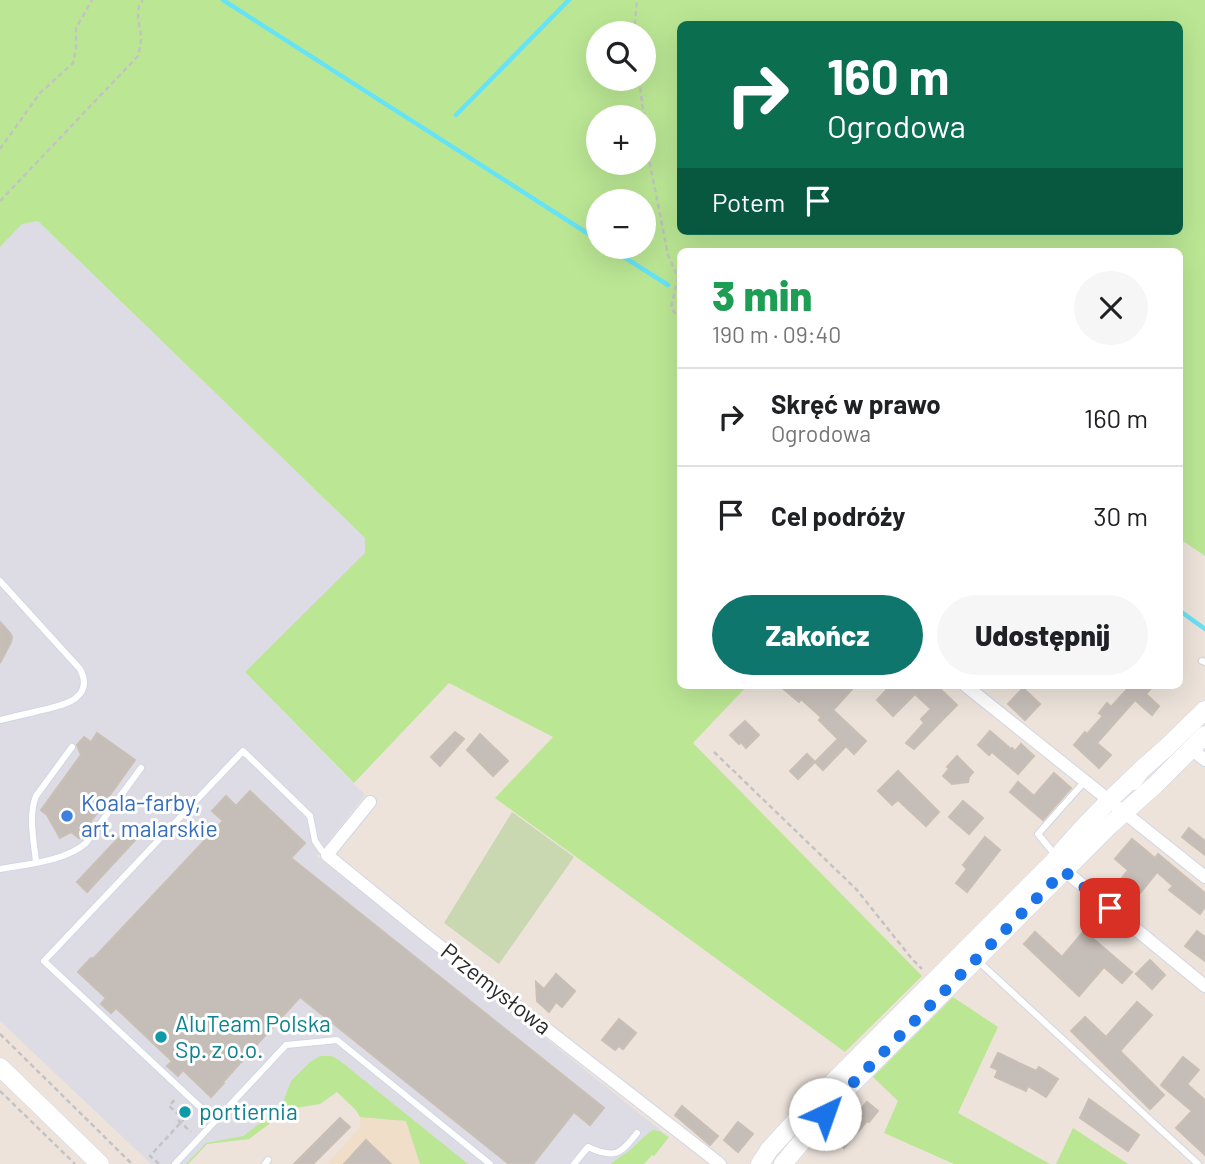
<!DOCTYPE html>
<html lang="pl">
<meta charset="utf-8">
<style>
body{margin:0;font-family:Barlow,sans-serif;background:#f6f6f6;color:#202124;height:100vh;display:flex;flex-direction:column;font-size:26px;white-space:nowrap}
*{box-sizing:border-box;margin:0}
p{font-size:23px;color:#757577}
.icon{flex:none;width:38px;height:38px;fill:none;stroke:currentColor;stroke-width:2;stroke-linecap:round;stroke-linejoin:round}
.map{position:relative;flex:1;overflow:hidden}
.sheet{position:absolute;left:677px;top:248px;width:506px;height:441px;display:flex;flex-direction:column;background:#fff;border-radius:10px;box-shadow:0 7px 28px #0002}
.sheet>*{flex:none}
.guide{position:absolute;left:677px;top:21px;width:506px;height:214px;border-radius:10px;box-shadow:0 7px 28px #0002;background:#0b6e4f;color:#fff;overflow:hidden}
.buttons{position:absolute;left:586px;top:21px;display:grid;gap:14px}
.buttons a{display:grid;place-items:center;width:70px;height:70px;border-radius:50%;background:#fff;box-shadow:0 7px 28px #0002;font-size:35px}
.pin{position:absolute;display:grid;place-items:center;width:60px;height:60px;color:#fff;margin:-30px;border-radius:14px;box-shadow:0 4px 10px #0006}
.me{position:absolute;width:77px;margin:-38px;rotate:42deg;stroke-linejoin:round;filter:drop-shadow(0 0 5px #0008)}
.turn{display:flex;align-items:center;gap:24px;height:147px;padding:0 35px;font-size:32px}
.turn .icon{width:91px;height:91px;stroke-width:2.5}
.turn b{display:block;font-size:49px;line-height:60px}
.then{display:flex;align-items:center;height:66px;padding:0 35px;background:#0003;gap:14px;font-size:26px}
.round{display:grid;place-items:center;flex:none;width:74px;height:74px;border-radius:37px;background:#f6f6f6}
.overview{display:flex;align-items:center;justify-content:space-between;height:119px;padding:0 35px}
h1{font-size:42px;font-weight:800;line-height:52px;color:#1e9e55}
.action{display:flex;gap:14px;margin-top:auto;padding:14px 35px}
.action a{flex:1;height:80px;border-radius:42px;background:#0f766e;color:#fff;font-size:28px;font-weight:800;line-height:80px;text-align:center}
.action a+a{background:#f6f6f6;color:#202124}
ul{padding:0;list-style:none}
li{display:flex;align-items:center;gap:21px;height:98px;padding:0 35px;border-top:2px solid #e0e0e0}
li div{flex:1}
li b{display:block;font-size:26px}
li em{font-style:normal}
.map>svg:first-child{display:block}
.industrial{fill:#dddce5}
.education{fill:#f0dec9}
.green{fill:#bbe794;fill-rule:evenodd}
.cemetery{fill:#c9d8b1}
.lines{fill:none;stroke-linecap:round;stroke-linejoin:round}
.stream{stroke:#67e3f6;stroke-width:4.5}
.building{fill:#c5bdb8;stroke:#c9bfb4;stroke-width:2}
.lane-casing{stroke:#d0d6e4;stroke-width:8}
.street-casing{stroke:#d0d6e4;stroke-width:14}
.secondary-casing{stroke:#d0d6e4;stroke-width:19}
.path{stroke:#c3c3c3;stroke-width:2.5;stroke-dasharray:5 3.5;stroke-linecap:butt}
.lane{stroke:#fff;stroke-width:6}
.street{stroke:#fff;stroke-width:12}
.secondary{stroke:#fff;stroke-width:18}
.route{stroke:#1a73e8;stroke-width:12;stroke-dasharray:0 21.6}
.shop-dot{fill:#3f7fe0;stroke:#fff;stroke-width:2.5}
.culture-dot{fill:#0f9aa8;stroke:#fff;stroke-width:2.5}
.labels{text-anchor:middle;stroke-width:6;stroke-linejoin:round;paint-order:stroke}
.shop-label{font-size:23px;fill:#366cbe;stroke:#fff;text-anchor:start}
.street-label{font-size:23px;fill:#2a2a2a;stroke:#fff}
.culture-label{font-size:23px;fill:#0d838f;stroke:#fff;text-anchor:start}
</style>
<div class="map">
<svg width="1205" height="1164" viewBox="0 0 1205 1164">
<rect width="100%" height="100%" fill="#ede3db"/>
<polygon class="industrial" points="38,221 365,538 366,553 245,672 365,795 317,856 669,1137 654,1156 652,1155 644,1164 420,1164 406,1121 360,1117 356,1110 337,1092 320,1104 289,1109 249,1139 207,1144 188,1164 151,1164 0,1021 0,247 22,224"/>
<polygon class="education" points="360,1117 406,1121 420,1164 327,1164 360,1127"/>
<g class="green">
<path d="M0 0H1205V556L1180 539V252H681V686H747L693 743 922 976 845 1052 495 798 553 737 449 683 354 783 245 672 365 553V538L38 221 22 224 0 247ZM681 24H1180V231H681ZM598 33H644V79H598ZM644 117V163H598V117ZM598 201H644V247H598Z"/>
<polygon points="953,997 998,1027 958,1113 1050,1164 954,1164 884,1133 898,1101 873,1077"/>
<polygon points="320,1056 331,1056 339,1060 468,1164 420,1164 406,1121 360,1117 356,1110 337,1092 320,1104 289,1109 249,1139 207,1144 188,1164 186,1164 206,1143 243,1136 272,1114 281,1107 291,1081 310,1062"/>
<polygon points="1073,1128 1128,1164 1056,1164"/>
<path d="M653 1130 659 1131 669 1137 654 1156 652 1155 644 1164H611C617 1158 624 1155 630 1150 638 1143 644 1136 653 1130Z"/>
</g>
<polygon class="cemetery" points="512,812 574,857 499,964 444,923"/>
<g class="lines">
<g class="stream">
<polyline points="223,0 598,240"/>
<polyline points="456,115 569,0"/>
<polyline points="608,247 668,285"/>
<polyline points="1180,611 1205,629"/>
</g>
</g>
<g class="building">
<polygon points="0,622 10,633 12,637 11,642 0,663"/>
<polygon points="780,686 855,686 833,710 866,741 854,754 846,746 823,770 815,762 838,739 819,720 821,717 801,699 799,702"/>
<polygon points="890,686 937,686 957,705 914,749 906,743 924,723 921,719 931,709 915,694 893,716 877,700"/>
<polygon points="1130,686 1153,686 1146,694 1159,706 1152,715 1135,700 1097,743 1111,755 1099,768 1074,745 1085,732 1087,734 1103,716 1099,713 1107,703 1111,707"/>
<polygon points="1023,688 1040,704 1025,720 1008,704"/>
<polygon points="745,721 759,735 746,748 741,742 739,744 730,735"/>
<polygon points="990,731 1011,749 1012,748 1015,751 1021,744 1034,756 1018,774 992,752 989,755 978,745"/>
<polygon points="455,732 464,739 440,766 431,757"/>
<polygon points="97,733 135,760 79,838 71,832 60,838 47,815 41,810 81,755 77,745 84,737 91,742"/>
<polygon points="480,734 508,761 493,776 467,750"/>
<polygon points="807,754 815,762 798,779 790,771"/>
<polygon points="957,756 973,772 969,777 968,782 952,784 943,776 949,769 947,767"/>
<polygon points="898,771 939,812 926,826 898,800 892,805 878,791"/>
<polygon points="1054,773 1071,788 1043,820 1010,792 1018,782 1034,796"/>
<polygon points="250,791 305,843 291,858 604,1108 590,1125 574,1112 533,1164 509,1164 300,997 223,1082 224,1083 211,1097 183,1070 178,1076 167,1066 172,1061 116,1008 111,1013 101,1004 106,998 78,972 91,958 93,959 223,821 212,811 226,796 236,806"/>
<polygon points="963,801 983,818 969,834 949,817"/>
<polygon points="1189,828 1205,841 1205,855 1182,837"/>
<polygon points="127,829 137,838 87,892 77,882"/>
<polygon points="985,837 1000,850 967,892 956,883 967,869 963,865"/>
<polygon points="1132,839 1155,858 1158,854 1205,893 1205,907 1200,914 1169,890 1173,886 1157,872 1132,903 1114,888 1128,870 1115,859"/>
<polygon points="1084,931 1132,972 1122,983 1104,967 1079,996 1024,944 1035,932 1062,957"/>
<polygon points="1197,931 1205,937 1205,961 1185,946"/>
<polygon points="1150,960 1165,975 1152,989 1136,974"/>
<polygon points="556,974 575,991 562,1007 556,1002 549,1012 537,1001 536,982 544,989"/>
<polygon points="1137,1002 1152,1015 1120,1051 1164,1095 1150,1109 1071,1031 1085,1017 1106,1037"/>
<polygon points="619,1019 636,1033 623,1049 619,1046 615,1050 602,1040"/>
<polygon points="998,1053 1036,1071 1039,1067 1058,1079 1046,1097 1028,1086 1026,1091 995,1077 998,1070 991,1067"/>
<polygon points="1183,1057 1199,1070 1187,1084 1205,1100 1205,1155 1176,1128 1192,1111 1161,1085"/>
<polygon points="1089,1099 1139,1135 1128,1151 1080,1118"/>
<polygon points="867,1102 878,1111 869,1122 867,1121 844,1148 830,1136 843,1121 847,1125"/>
<polygon points="682,1106 718,1136 710,1145 675,1115"/>
<polygon points="340,1118 350,1127 313,1164 294,1164"/>
<polygon points="738,1122 753,1134 738,1152 724,1140"/>
<polygon points="366,1140 391,1164 344,1164"/>
</g>
<g class="lines">
<g class="lane-casing">
<g id="lane">
<path d="M0 581 80 669C96 700 60 706 38 711 26 714 13 717 0 720"/>
<polyline points="1202,661 1205,662"/>
<polyline points="1056,856 1038,834 1085,781"/>
<path d="M36 862C34 841 28 816 36 796L72 747"/>
<path d="M0 869C27 864 66 861 86 843L141 768"/>
<polyline points="978,961 1198,1164"/>
<polyline points="215,1121 44,961 243,751 310,816 315,841 322,851 327,855"/>
<polyline points="175,1164 286,1045 337,1040 490,1164"/>
<polyline points="265,1164 268,1160"/>
<path d="M574 1164 588 1147C614 1159 620 1155 637 1133"/>
</g>
</g>
<g class="street-casing">
<g id="street">
<polyline points="966,686 1205,877"/>
<polyline points="1191,749 1205,760"/>
<polyline points="370,802 327,855 423,933 720,1164"/>
<polyline points="1059,866 1205,986"/>
</g>
</g>
<g class="secondary-casing">
<g id="secondary">
<polyline points="1133,781 1141,770 1167,747 1205,710"/>
<polyline points="0,1067 100,1164"/>
<path d="M760 1164 769 1150 810 1105 1054 861C1080 829 1109 800 1139 772"/>
<polyline points="783,1164 839,1097 1109,826 1155,785 1205,735"/>
</g>
</g>
<g class="path">
<polyline points="634,33 637,0"/>
<polyline points="639,79 644,117"/>
<polyline points="644,120 649,159 668,255 678,277 671,308 681,320"/>
<polyline points="0,149 40,93 73,63 76,49 76,28 92,0"/>
<path d="M0 201 138 56C139 50 141 45 141 39 141 26 133 11 143 0"/>
<polyline points="714,752 857,890 912,959 922,969"/>
<polyline points="0,1034 132,1164"/>
<polyline points="0,1091 75,1164"/>
<polyline points="178,1120 191,1132"/>
<polyline points="159,1164 150,1156 184,1119 169,1106 176,1098"/>
</g>
<use href="#lane" class="lane"/>
<use href="#street" class="street"/>
<use href="#secondary" class="secondary"/>
</g>
<g class="lines">
<polyline class="route" points="825,1114 839,1097 1064,871 1110,908"/>
</g>
<circle class="shop-dot" cx="67" cy="816" r="7"/>
<g class="culture-dot">
<circle cx="161" cy="1037" r="7"/>
<circle cx="185" cy="1112" r="7"/>
</g>
<g class="labels">
<g class="shop-label">
<text x="81" y="811">Koala-farby,<tspan x="81" dy="26">art. malarskie</tspan></text>
</g>
<g class="street-label">
<text transform="translate(496 989) rotate(38)" y="8">Przemysłowa</text>
</g>
<g class="culture-label">
<text x="175" y="1032">AluTeam Polska<tspan x="175" dy="26">Sp. z o.o.</tspan></text>
<text x="199" y="1120">portiernia</text>
</g>
</g>
</svg>
<div class="buttons">
<a><svg class="icon" aria-label="search" viewBox="0 0 24 24"><circle cx="10" cy="10" r="6"/><path d="M15 15l6 6"/></svg></a>
<a>+</a>
<a>−</a>
</div>
<div class="pin" style="left:1110px;top:908px;background:#d93025"><svg class="icon" aria-label="arrive" viewBox="0 0 24 24"><path d="M6 21V4h12l-3 4 3 4H6"/></svg></div>
<svg class="me" style="left:825px;top:1114px" viewBox="-20 -20 40 40"><circle r="19" fill="#fff"/><path d="M0-13L10 11 0 6-10 11z" fill="#1a73e8"/></svg>
<div class="guide">
<div class="turn"><svg class="icon" aria-label="right" viewBox="0 0 24 24"><path d="M7 20v-9h11M14 6l5 5-5 5"/></svg><div><b>160 m</b>Ogrodowa</div></div>
<div class="then">Potem<svg class="icon" aria-label="arrive" viewBox="0 0 24 24"><path d="M6 21V4h12l-3 4 3 4H6"/></svg></div>
</div>
<section class="sheet">
<div class="overview"><div><h1>3 min</h1><p>190 m · 09:40</p></div><a class="round"><svg class="icon" aria-label="close" viewBox="0 0 24 24"><path d="M6 6l12 12M18 6L6 18"/></svg></a></div>
<ul>
<li><svg class="icon" aria-label="right" viewBox="0 0 24 24"><path d="M7 20v-9h11M14 6l5 5-5 5"/></svg><div><b>Skręć w prawo</b><p>Ogrodowa</p></div><em>160 m</em></li>
<li><svg class="icon" aria-label="arrive" viewBox="0 0 24 24"><path d="M6 21V4h12l-3 4 3 4H6"/></svg><div><b>Cel podróży</b></div><em>30 m</em></li>
</ul>
<div class="action"><a>Zakończ</a><a>Udostępnij</a></div>
</section>
</div>
